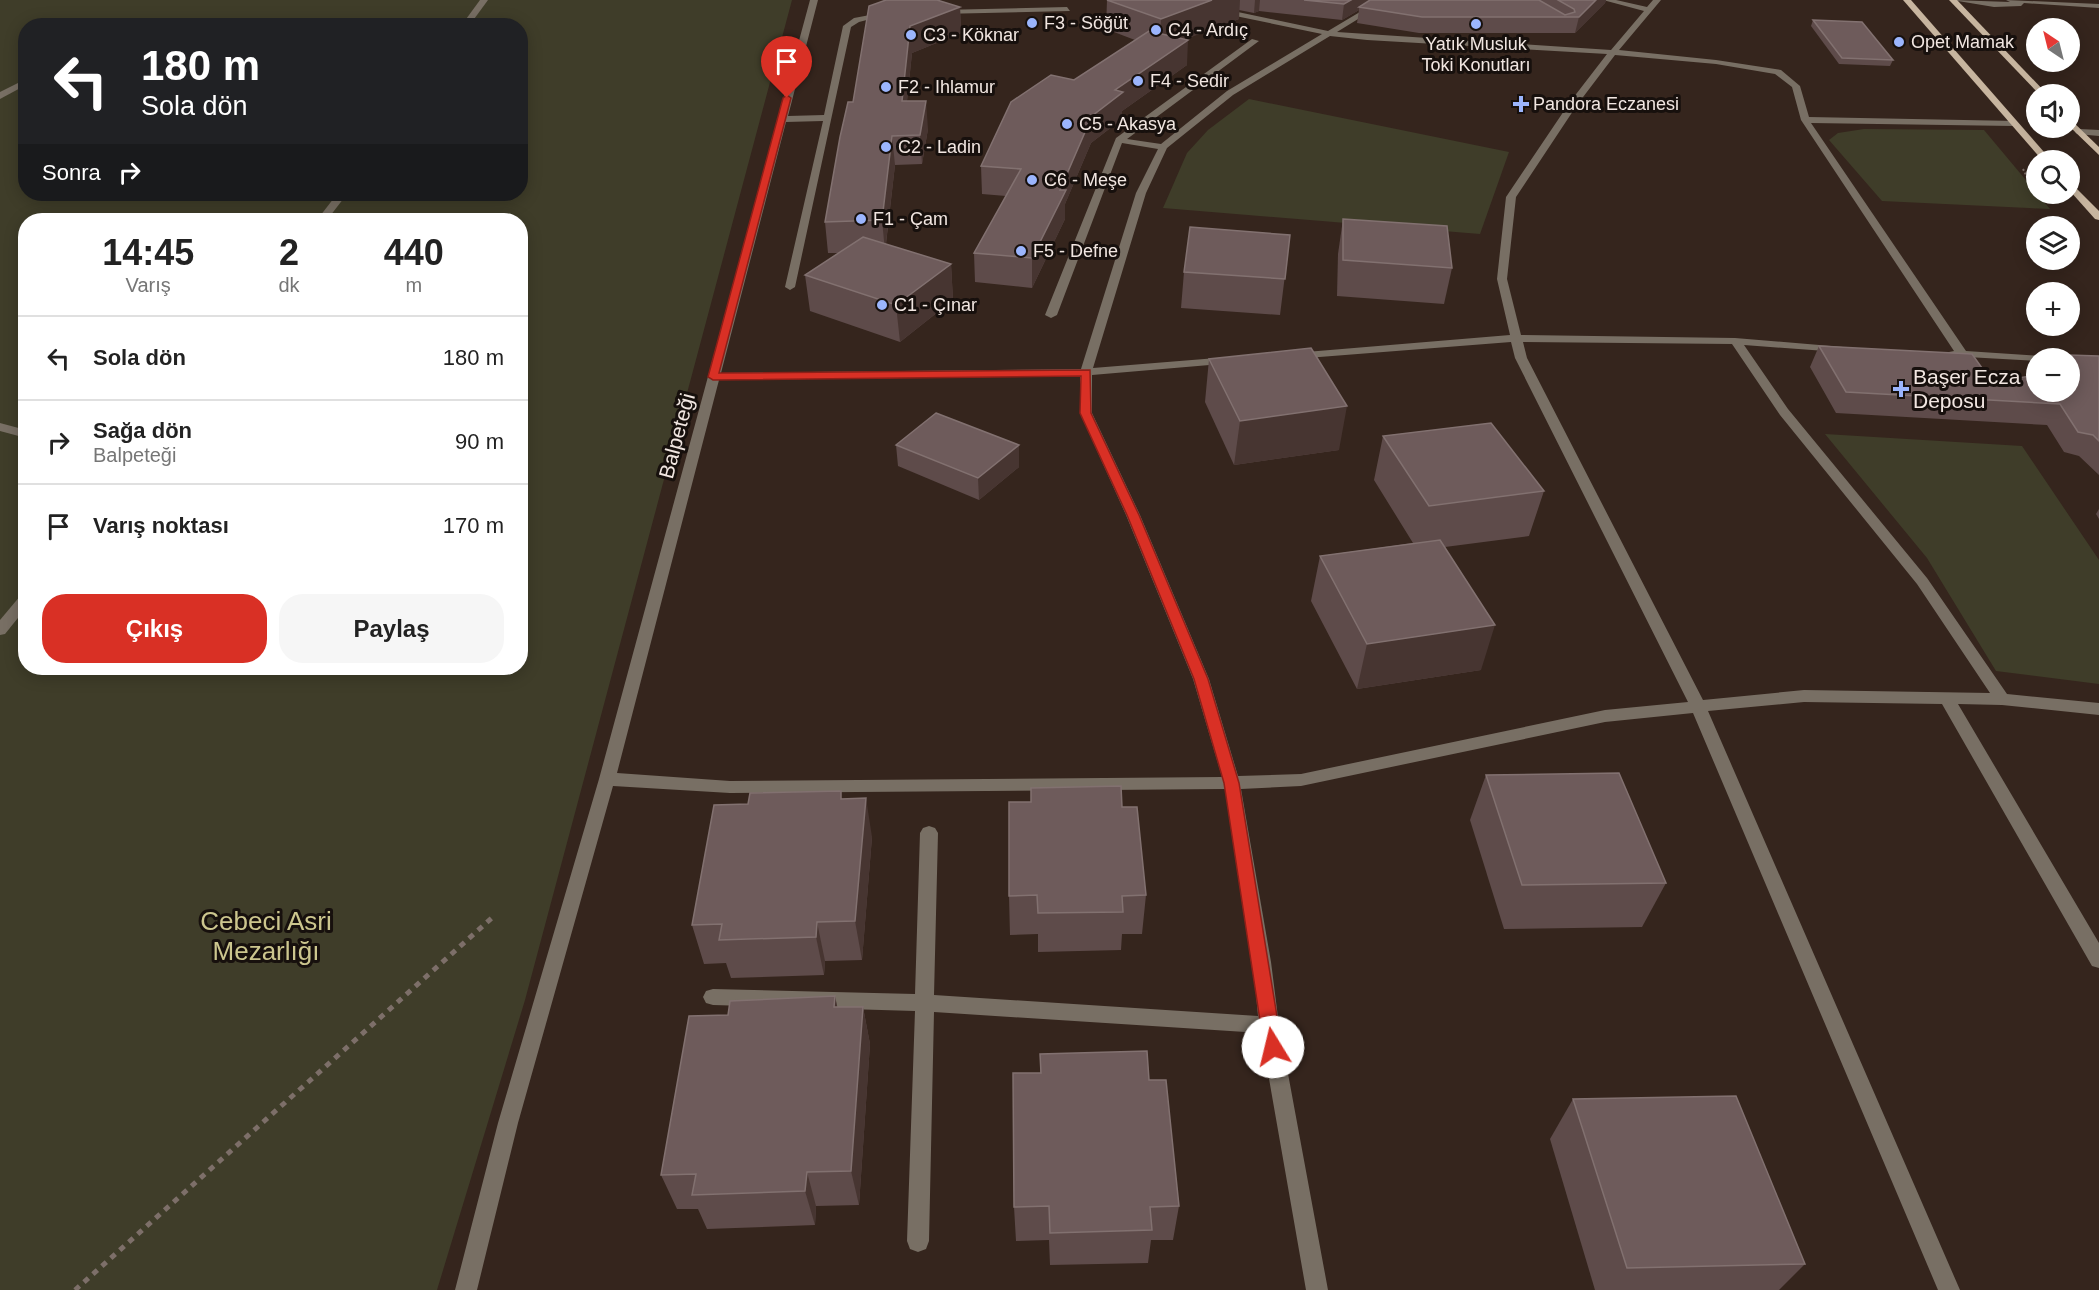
<!DOCTYPE html>
<html lang="tr">
<meta charset="utf-8">
<style>
body{margin:0;font-family:Arial,sans-serif;background:#f6f6f6;color:#222;height:100vh;display:flex;flex-direction:column;font-size:22px;white-space:nowrap}
*{box-sizing:border-box;margin:0}
p{font-size:20px;color:#767676}
.icon{flex:none;width:33px;height:33px;fill:none;stroke:currentColor;stroke-width:2;stroke-linecap:round;stroke-linejoin:round}
.map{position:relative;flex:1;overflow:hidden}
.details{position:absolute;left:18px;top:213px;width:510px;height:462px;display:flex;flex-direction:column;background:#fff;border-radius:24px;box-shadow:0 3px 15px #0003}
.details>*{flex:none}
.hud{position:absolute;left:18px;top:18px;width:510px;height:183px;border-radius:24px;box-shadow:0 3px 15px #0003;background:#202124;color:#fff;overflow:hidden}
.needle{width:39px;rotate:325deg}
.buttons{position:absolute;left:2026px;top:18px;display:grid;gap:12px}
.buttons a{display:grid;place-items:center;width:54px;height:54px;border-radius:50%;background:#fff;box-shadow:0 3px 15px #0003;font-size:30px}
.pin{position:absolute;display:grid;place-items:center;width:51px;height:51px;color:#fff;margin:-62px -26px;border-radius:50% 50% 50% 0;rotate:-45deg;box-shadow:0 0 6px #0007}
.pin .icon{rotate:45deg}
.me{position:absolute;width:66px;margin:-33px;rotate:351deg;stroke-linejoin:round;filter:drop-shadow(0 0 4px #0008)}
.turn{display:flex;align-items:center;gap:21px;height:126px;padding:0 24px;font-size:27px}
.turn .icon{width:78px;height:78px;stroke-width:2.5}
.turn b{display:block;font-size:42px;line-height:51px}
.then{display:flex;align-items:center;height:57px;padding:0 24px;background:#0003;gap:12px;font-size:22px}
.eta{display:flex;justify-content:space-evenly;align-items:center;height:102px;text-align:center}
.eta b{font-size:36px;font-weight:600;line-height:42px}
.cta{display:flex;gap:12px;margin-top:auto;padding:12px 24px}
.cta a{flex:1;height:69px;border-radius:24px;background:#d93025;color:#fff;font-size:24px;font-weight:600;line-height:69px;text-align:center}
.cta a+a{background:#f6f6f6;color:#222}
ul{padding:0;list-style:none}
li{display:flex;align-items:center;gap:18px;height:84px;padding:0 24px;border-top:2px solid #e0e0e0}
li div{flex:1}
li b{display:block;font-size:22px}
li em{font-style:normal}
.map>svg:first-child{display:block}
.green{fill:#3f3d29;fill-rule:evenodd}
.lines{fill:none;stroke-linecap:round;stroke-linejoin:round}
.path-far1{stroke:#7d6f69;stroke-width:2;stroke-dasharray:2 2;stroke-linecap:butt}
.path{stroke:#7d6f69;stroke-width:5;stroke-dasharray:6 6;stroke-linecap:butt}
.minor{fill:#786f64;fill-rule:evenodd}
.major{fill:#c7b59f;fill-rule:evenodd}
.wall{fill:#5e4b4a;fill-rule:evenodd}
.shaded-wall{fill:#473531}
.building{fill:#6e5b5b;stroke:#827170;stroke-width:1.5}
.route{fill:#d93025;stroke:#8d1f18;stroke-width:1.5}
.poi-dot{fill:#9bb5fd;stroke:#17100d;stroke-width:2}
.labels{text-anchor:middle;stroke-width:6;stroke-linejoin:round;paint-order:stroke}
.far-poi-label{font-size:18px;fill:#f1e6e1;stroke:#17100d;text-anchor:start}
.poi-label{font-size:21px;fill:#f1e6e1;stroke:#17100d;text-anchor:start}
.street-label{font-size:21px;fill:#f1e6e1;stroke:#17100d}
.near-park-label{font-size:26px;fill:#ccc68e;stroke:#17100d}
</style>
<div class="map">
<svg width="2099" height="1290" viewBox="0 0 2099 1290">
<rect width="100%" height="100%" fill="#35251d"/>
<g class="green">
<path d="M0 0H792L525 1000 437 1290H0ZM26 26H520V194H26ZM26 220H520V668H26Z"/>
<polygon points="1249,99 1509,152 1480,234 1163,208 1187,153 1208,130"/>
<polygon points="1864,129 1984,130 2050,209 1882,201 1829,140 1838,133"/>
<polygon points="1825,434 2022,446 2099,560 2099,684 1996,671 1927,558"/>
</g>
<g class="lines">
<polyline class="path-far1" points="2023,169 2027,177 2037,178"/>
<polyline class="path" points="75,1290 493,917"/>
<g class="minor">
<polygon points="480,0 488,0 469,26 461,26"/>
<path d="M810 0H818L788 116 824 115 843 26 854 18 886 12 890 14 859 22 851 27 795 287 790 290 785 287 823 121 786 122 721 373 1081 369 1136 193 1158 149 1122 143 1057 315 1051 318 1045 315 1116 138 1252 39 1259 41 1127 139 1161 144 1227 91 1322 34 1216 12 1219 8 1328 31 1380 0H1389L1337 32 1611 50 1644 11 1603 0H1616L1647 7 1653 0H1661L1619 50 1716 60 1781 70 1800 86 1809 117 2016 121V125L2013 126 1811 123 1966 351 2042 356 2043 358H2037V361L1949 356V352L1954 351 1801 120 1792 87 1775 74 1716 64 1615 55 1577 105 1516 197 1507 279 1521 335 1735 338 1843 347 1845 349 1839 352 1744 345 1788 409 1927 578 2007 694 2099 703V715L2002 705 1958 704 2099 943V968L2092 966 1942 704 1804 702 1708 711 1960 1290H1938L1693 713 1605 722 1301 786 1241 789 1271 962 1279 1025 1328 1290H1306L1261 1033 934 1012 929 1241 926 1249 918 1252 910 1249 907 1241 915 1011 713 1005 706 1003 703 997 706 991 713 989 915 994 920 833 923 828 929 826 935 828 938 833 934 995 1258 1016 1253 962 1225 789 730 793 613 786 518 1123 477 1290H455L498 1123 599 779ZM1330 36 1367 40 1607 54 1570 102 1506 197 1497 279 1510 335 1294 353 1288 356 1294 359 1511 342 1515 358 1688 702 1605 710 1301 774 1238 776 1209 679 1140 515 1092 413V375L1233 363 1235 361 1229 357 1093 368 1146 193 1167 148 1233 95ZM1523 342 1732 344 1780 415 1917 584 1990 693 1804 690 1703 700 1527 358ZM1080 376V413L1126 515 1193 679 1222 777 730 781 617 773 719 380Z"/>
<polygon points="1952,0 2010,2 2006,0 2099,4 2099,8 2024,3 2021,6 1994,7"/>
<polygon points="1067,7 1070,11 940,14 936,12 940,10"/>
<polygon points="124,20 131,22 127,26 118,26"/>
<polygon points="26,79 26,85 0,99 0,92"/>
<polygon points="2080,129 2099,130 2099,136 2077,134 2075,132"/>
<polygon points="337,194 347,194 327,220 317,220"/>
<polygon points="0,423 26,430 26,438 0,431"/>
<polygon points="26,593 26,608 5,634 0,635 0,620 21,595"/>
</g>
<g class="major">
<polygon points="1903,0 1911,0 2051,160 2042,160"/>
<polygon points="1949,0 1957,0 2047,94 2039,94"/>
<polygon points="2070,119 2099,147 2099,155 2070,127"/>
<polygon points="2070,182 2099,211 2099,220 2095,219 2070,191"/>
</g>
</g>
<g class="wall">
<polygon points="1107,0 1606,0 1605,3 1575,33 1419,33 1357,23 1359,10 1342,20 1259,11 1254,13 1239,10 1239,19 1185,39 1187,65 1122,111 1122,119 1091,143 1065,204 1065,219 1032,288 975,282 974,253 1006,196 982,194 981,166 1074,80 1135,40 1106,29"/>
<polygon points="960,7 961,33 912,53 907,101 928,129 922,164 895,165 886,244 951,264 953,300 900,342 810,311 805,275 839,253 828,253 825,222 853,102"/>
<polygon points="1813,20 1893,60 1890,66 1839,64 1811,26"/>
<polygon points="1343,219 1452,268 1444,304 1337,296 1338,254"/>
<polygon points="1290,235 1280,315 1181,308 1184,272"/>
<path d="M1819 346 1992 382 2027 377 2026 374 2038 354 2099 356V475L2079 456 2064 452 2047 425 1836 413 1810 367ZM2037 358H2070L2037 392Z"/>
<polygon points="1209,359 1339,450 1234,465 1205,402"/>
<polygon points="1383,436 1544,491 1529,536 1445,547 1481,670 1357,689 1311,601 1320,556 1413,543 1374,480"/>
<polygon points="896,445 1019,467 979,500 898,466"/>
<polygon points="2099,509 2099,519 2096,514"/>
<polygon points="1486,775 1666,883 1642,927 1504,929 1470,820"/>
<polygon points="843,799 872,837 862,960 825,961 824,975 731,978 726,963 704,964 692,925 748,804"/>
<polygon points="1122,807 1146,895 1142,934 1122,934 1121,950 1038,952 1038,934 1010,935 1009,896"/>
<polygon points="835,996 837,1007 863,1007 870,1044 859,1205 816,1206 815,1225 707,1229 698,1209 677,1209 661,1175 728,1015"/>
<polygon points="1040,1054 1149,1080 1179,1206 1173,1240 1151,1240 1148,1263 1050,1265 1049,1240 1016,1241 1014,1207 1040,1073"/>
<polygon points="1573,1099 1805,1264 1779,1290 1595,1290 1550,1139"/>
</g>
<g class="shaded-wall">
<polygon points="1212,0 1240,0 1239,19 1160,49 1161,19"/>
<polygon points="1255,0 1260,0 1259,11 1254,13"/>
<polygon points="1332,0 1376,0 1359,7 1359,10 1342,20 1344,4"/>
<polygon points="1596,0 1606,0 1605,3 1575,33 1579,17"/>
<polygon points="960,7 961,33 912,53 904,129 902,101 910,26"/>
<polygon points="1188,40 1187,65 1122,111 1122,119 1091,143 1065,204 1065,219 1032,288 1032,258 1060,190 1092,116 1115,90"/>
<polygon points="926,101 928,129 922,164 920,135"/>
<polygon points="892,136 895,165 885,251 882,220"/>
<polygon points="951,264 953,300 900,342 896,305"/>
<polygon points="1347,406 1339,450 1234,465 1240,421"/>
<polygon points="1019,445 1019,467 979,500 978,478"/>
<polygon points="1495,625 1481,670 1357,689 1367,644"/>
<polygon points="866,798 872,837 862,960 855,921"/>
<polygon points="817,922 825,961 824,975 816,937"/>
<polygon points="835,996 843,1034 834,1007"/>
<polygon points="863,1007 870,1044 859,1205 851,1171"/>
<polygon points="807,1172 816,1206 815,1225 805,1191"/>
</g>
<g class="building">
<polygon points="886,0 937,0 960,7 910,26 902,101 926,101 920,135 892,136 882,220 825,222 840,137 848,102 853,102 869,6"/>
<polygon points="1107,0 1212,0 1161,19"/>
<polygon points="1304,0 1351,0 1344,4"/>
<polygon points="1370,0 1539,0 1565,15 1575,12 1574,9 1558,0 1596,0 1579,17 1422,17 1359,7"/>
<polygon points="1813,20 1862,22 1893,60 1842,58"/>
<polygon points="1149,31 1188,40 1115,90 1123,92 1092,116 1060,190 1066,190 1032,258 974,253 1021,169 981,166 1011,102 1051,75 1074,80"/>
<polygon points="1343,219 1447,226 1452,268 1343,260"/>
<polygon points="1190,227 1290,235 1285,279 1184,272"/>
<polygon points="863,237 951,264 896,305 805,275"/>
<polygon points="1819,346 1972,354 1992,382 2037,375 2037,392 2070,392 2070,358 2040,358 2038,354 2099,356 2099,441 2093,435 2078,432 2060,404 1846,392"/>
<polygon points="1311,348 1347,406 1240,421 1209,359"/>
<polygon points="936,413 1019,445 978,478 896,445"/>
<polygon points="1491,423 1544,491 1429,506 1383,436"/>
<polygon points="1440,540 1495,625 1367,644 1320,556"/>
<polygon points="1619,773 1666,883 1522,885 1486,775"/>
<polygon points="1121,786 1122,807 1137,807 1146,895 1122,896 1123,912 1038,913 1037,895 1009,896 1009,802 1031,802 1031,788"/>
<polygon points="841,791 841,799 866,798 855,921 817,922 816,937 719,940 722,924 692,925 714,805 748,804 750,793"/>
<polygon points="835,996 834,1007 863,1007 851,1171 807,1172 805,1191 692,1195 696,1174 661,1175 689,1016 728,1015 730,1001"/>
<polygon points="1147,1051 1149,1080 1166,1080 1179,1206 1150,1207 1152,1230 1050,1233 1049,1206 1014,1207 1013,1073 1041,1073 1040,1054"/>
<polygon points="1736,1096 1805,1264 1627,1268 1573,1099"/>
</g>
<polygon class="route" points="787,95 791,98 719,373 1090,370 1091,413 1139,515 1208,679 1239,783 1282,1047 1280,1053 1273,1055 1267,1053 1264,1047 1224,783 1194,679 1127,515 1080,413 1081,376 713,380 708,377 783,98"/>
<g class="poi-dot">
<circle cx="1032" cy="23" r="6"/>
<circle cx="1476" cy="24" r="6"/>
<circle cx="1156" cy="30" r="6"/>
<circle cx="911" cy="35" r="6"/>
<circle cx="1899" cy="42" r="6"/>
<circle cx="1138" cy="81" r="6"/>
<circle cx="886" cy="87" r="6"/>
<path d="M1518 95h6v6h6v6h-6v6h-6v-6h-6v-6h6z"/>
<circle cx="1067" cy="124" r="6"/>
<circle cx="886" cy="147" r="6"/>
<circle cx="1032" cy="180" r="6"/>
<circle cx="861" cy="219" r="6"/>
<circle cx="1021" cy="251" r="6"/>
<circle cx="882" cy="305" r="6"/>
<path d="M1898 380h6v6h6v6h-6v6h-6v-6h-6v-6h6z"/>
</g>
<g class="labels">
<g class="far-poi-label">
<text x="1044" y="29">F3 - Söğüt</text>
<text x="1168" y="36">C4 - Ardıç</text>
<text x="923" y="41">C3 - Köknar</text>
<text x="1911" y="48">Opet Mamak</text>
<text x="1476" y="50" text-anchor="middle">Yatık Musluk<tspan x="1476" dy="21">Toki Konutları</tspan></text>
<text x="1150" y="87">F4 - Sedir</text>
<text x="898" y="93">F2 - Ihlamur</text>
<text x="1533" y="110">Pandora Eczanesi</text>
<text x="1079" y="130">C5 - Akasya</text>
<text x="898" y="153">C2 - Ladin</text>
<text x="1044" y="186">C6 - Meşe</text>
<text x="873" y="225">F1 - Çam</text>
<text x="1033" y="257">F5 - Defne</text>
<text x="894" y="311">C1 - Çınar</text>
</g>
<g class="poi-label">
<text x="1913" y="384">Başer Ecza<tspan x="1913" dy="24">Deposu</tspan></text>
</g>
<g class="street-label">
<text transform="translate(677 436) rotate(-75)" y="7">Balpeteği</text>
</g>
<g class="near-park-label">
<text x="266" y="930">Cebeci Asri<tspan x="266" dy="30">Mezarlığı</tspan></text>
</g>
</g>
</svg>
<div class="buttons">
<a><svg class="needle" viewBox="-14 -14 28 28"><path d="M0-13l5 13h-10z" fill="#e53935"/><path d="M0 13l5-13h-10z" fill="#767676"/></svg></a>
<a><svg class="icon" aria-label="sound" viewBox="0 0 24 24"><path d="M4 9h4l5-4v14l-5-4H4zM17 9q2 3 0 6"/></svg></a>
<a><svg class="icon" aria-label="search" viewBox="0 0 24 24"><circle cx="10" cy="10" r="6"/><path d="M15 15l6 6"/></svg></a>
<a><svg class="icon" aria-label="layers" viewBox="0 0 24 24"><path d="M12 4l9 5-9 5-9-5zM3 14l9 5 9-5"/></svg></a>
<a>+</a>
<a>−</a>
</div>
<div class="pin" style="left:787px;top:98px;background:#d93025"><svg class="icon" aria-label="arrive" viewBox="0 0 24 24"><path d="M6 21V4h12l-3 4 3 4H6"/></svg></div>
<svg class="me" style="left:1273px;top:1047px" viewBox="-20 -20 40 40"><circle r="19" fill="#fff"/><path d="M0-13L10 11 0 6-10 11z" fill="#d93025"/></svg>
<div class="hud">
<div class="turn"><svg class="icon" aria-label="left" viewBox="0 0 24 24"><path d="M17 20v-9H6M10 6l-5 5 5 5"/></svg><div><b>180 m</b>Sola dön</div></div>
<div class="then">Sonra<svg class="icon" aria-label="right" viewBox="0 0 24 24"><path d="M7 20v-9h11M14 6l5 5-5 5"/></svg></div>
</div>
<section class="details">
<div class="eta">
<div><b>14:45</b><p>Varış</p></div>
<div><b>2</b><p>dk</p></div>
<div><b>440</b><p>m</p></div>
</div>
<ul>
<li><svg class="icon" aria-label="left" viewBox="0 0 24 24"><path d="M17 20v-9H6M10 6l-5 5 5 5"/></svg><div><b>Sola dön</b></div><em>180 m</em></li>
<li><svg class="icon" aria-label="right" viewBox="0 0 24 24"><path d="M7 20v-9h11M14 6l5 5-5 5"/></svg><div><b>Sağa dön</b><p>Balpeteği</p></div><em>90 m</em></li>
<li><svg class="icon" aria-label="arrive" viewBox="0 0 24 24"><path d="M6 21V4h12l-3 4 3 4H6"/></svg><div><b>Varış noktası</b></div><em>170 m</em></li>
</ul>
<div class="cta"><a>Çıkış</a><a>Paylaş</a></div>
</section>
</div>
